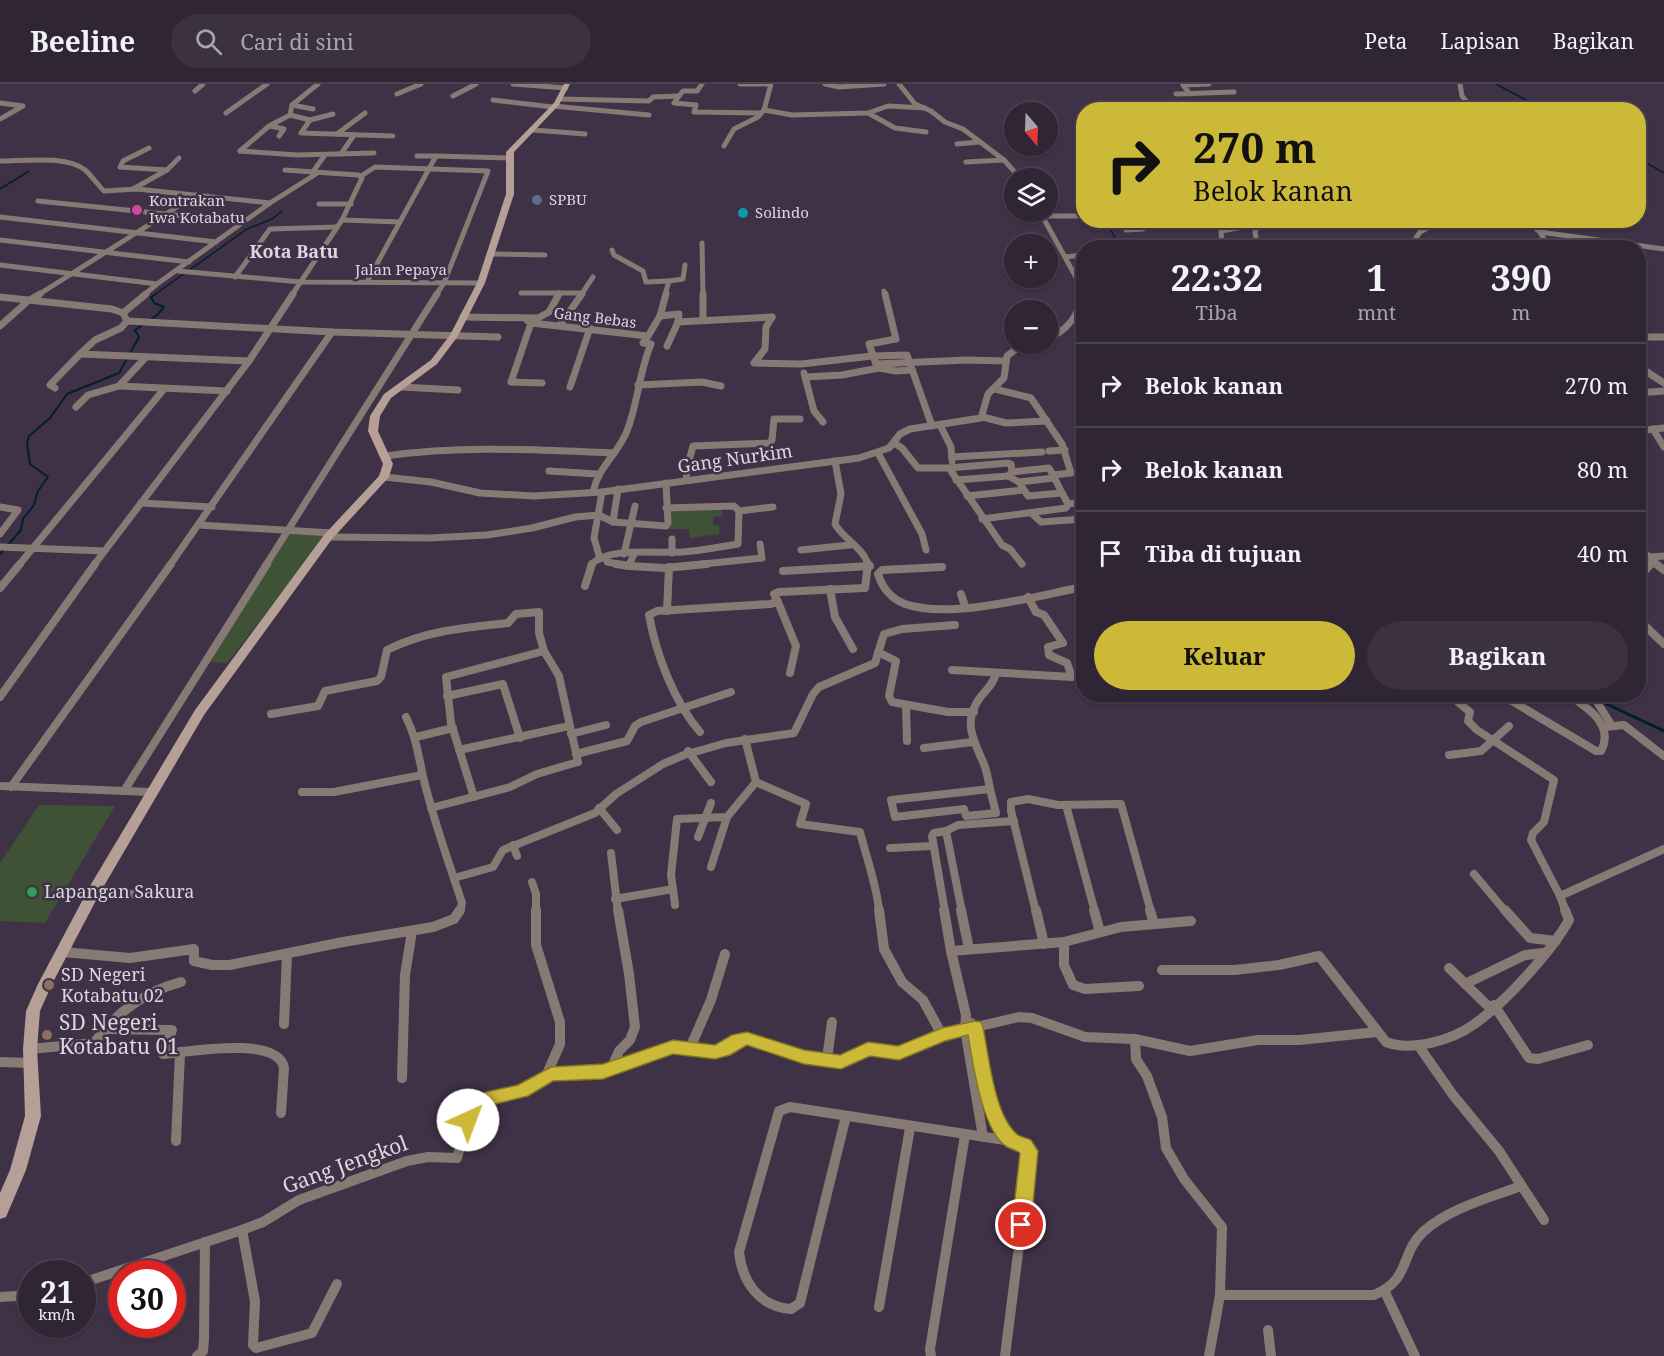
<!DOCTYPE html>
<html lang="id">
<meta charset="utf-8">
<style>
body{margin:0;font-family:"Noto Serif",serif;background:#3b3140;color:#f1f3f6;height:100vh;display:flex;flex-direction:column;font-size:22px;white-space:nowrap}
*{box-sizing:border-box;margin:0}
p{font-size:20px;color:#a7a5ac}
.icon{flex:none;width:33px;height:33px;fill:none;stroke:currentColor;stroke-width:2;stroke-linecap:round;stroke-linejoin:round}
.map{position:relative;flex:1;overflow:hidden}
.drawer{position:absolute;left:1076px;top:156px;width:570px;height:462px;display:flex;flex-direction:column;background:#2f2534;border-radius:24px;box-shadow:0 2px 4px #0004,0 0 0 2px #4a424f}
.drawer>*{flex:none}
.guide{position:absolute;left:1076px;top:18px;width:570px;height:126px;border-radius:24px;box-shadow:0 2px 4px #0004,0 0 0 2px #4a424f;background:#ccb938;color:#111;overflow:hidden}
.needle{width:39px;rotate:161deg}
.buttons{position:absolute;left:1004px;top:18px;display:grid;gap:12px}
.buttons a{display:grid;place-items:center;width:54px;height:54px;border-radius:50%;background:#2f2534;box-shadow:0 2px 4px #0004,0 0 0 2px #4a424f;font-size:30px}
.speed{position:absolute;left:18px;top:1176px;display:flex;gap:12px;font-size:30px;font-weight:700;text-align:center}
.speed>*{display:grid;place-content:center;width:78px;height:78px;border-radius:50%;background:#2f2534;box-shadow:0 2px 4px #0004,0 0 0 2px #4a424f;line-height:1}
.speed small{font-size:15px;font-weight:400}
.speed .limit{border:9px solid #d22;background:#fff;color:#111}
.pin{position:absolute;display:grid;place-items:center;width:51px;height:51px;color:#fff;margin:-26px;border:3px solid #fff;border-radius:50%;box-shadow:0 2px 6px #0007}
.me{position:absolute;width:66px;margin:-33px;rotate:43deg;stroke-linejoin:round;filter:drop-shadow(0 0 4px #0008)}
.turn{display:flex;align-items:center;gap:21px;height:126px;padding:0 18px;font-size:27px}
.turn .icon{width:78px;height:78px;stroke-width:2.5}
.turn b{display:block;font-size:42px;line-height:51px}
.eta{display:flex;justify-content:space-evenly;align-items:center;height:102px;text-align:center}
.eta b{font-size:36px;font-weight:700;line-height:42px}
.primary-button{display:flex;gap:12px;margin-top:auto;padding:12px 18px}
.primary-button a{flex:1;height:69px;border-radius:36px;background:#ccb938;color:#111;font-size:24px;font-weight:700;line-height:69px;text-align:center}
.primary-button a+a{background:#3b3140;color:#f1f3f6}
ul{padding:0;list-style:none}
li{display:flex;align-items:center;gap:18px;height:84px;padding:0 18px;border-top:2px solid #4a424f}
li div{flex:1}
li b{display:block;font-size:22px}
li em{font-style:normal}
header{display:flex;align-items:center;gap:36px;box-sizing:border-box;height:84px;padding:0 30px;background:#2f2534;border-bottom:2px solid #4a424f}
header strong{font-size:28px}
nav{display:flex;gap:33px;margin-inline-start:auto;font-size:21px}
.search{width:420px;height:54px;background:#3b3140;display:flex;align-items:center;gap:15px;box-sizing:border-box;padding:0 21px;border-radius:33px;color:#a7a5ac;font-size:22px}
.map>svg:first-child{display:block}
.green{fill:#3f5235}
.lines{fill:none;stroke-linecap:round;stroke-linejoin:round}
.stream-far2{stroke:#021f30;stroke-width:1.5}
.stream-far1{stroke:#021f30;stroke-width:2}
.stream{stroke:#021f30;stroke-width:3}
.street-far3{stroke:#877a75;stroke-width:5}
.street-far2{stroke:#877a75;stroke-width:7}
.street-far1{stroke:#877a75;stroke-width:8}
.street{stroke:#877a75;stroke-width:10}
.secondary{fill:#b59f97;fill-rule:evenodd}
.route{fill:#ccb938;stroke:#857824;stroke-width:1.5}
.service-dot{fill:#5c6f8a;stroke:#3f3146;stroke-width:2}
.hotel-dot{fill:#d1479c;stroke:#3f3146;stroke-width:2}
.culture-dot{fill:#0f9aa8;stroke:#3f3146;stroke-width:2}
.leisure-dot{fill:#2e9e5b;stroke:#3f3146;stroke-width:2}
.education-dot{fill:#8d6e63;stroke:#3f3146;stroke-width:2}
.labels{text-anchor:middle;stroke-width:5;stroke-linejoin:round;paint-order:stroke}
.far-poi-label{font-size:15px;fill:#ded5e2;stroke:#3f3146;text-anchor:start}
.far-street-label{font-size:15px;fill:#ded5e2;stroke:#3f3146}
.far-quarter-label{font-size:18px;font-weight:bold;fill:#ded5e2;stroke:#3f3146}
.street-label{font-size:18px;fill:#ded5e2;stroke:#3f3146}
.poi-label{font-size:18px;fill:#ded5e2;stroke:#3f3146;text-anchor:start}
.near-poi-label{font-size:21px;fill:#ded5e2;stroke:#3f3146;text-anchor:start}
.near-street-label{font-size:21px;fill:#ded5e2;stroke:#3f3146}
</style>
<header>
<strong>Beeline</strong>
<div class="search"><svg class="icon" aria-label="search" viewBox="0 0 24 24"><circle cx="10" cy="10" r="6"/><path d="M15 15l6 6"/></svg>Cari di sini</div>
<nav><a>Peta</a><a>Lapisan</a><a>Bagikan</a></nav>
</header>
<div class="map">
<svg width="1664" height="1272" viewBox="0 0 1664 1272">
<rect width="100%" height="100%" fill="#3f3146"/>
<g class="green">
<polygon points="721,421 723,432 713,433 713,441 720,442 719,450 690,454 689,445 669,445 669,423"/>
<polygon points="291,448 328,450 227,579 207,578"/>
<polygon points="39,721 115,722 45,839 0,837 0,779"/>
</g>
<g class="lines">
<g class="stream-far2">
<polyline points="1496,0 1535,21 1550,26"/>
<polyline points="1638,74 1664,89"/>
<polyline points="0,105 29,87"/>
<polyline points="1106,136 1120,164"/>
<polyline points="154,211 247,145 272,135 282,127"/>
</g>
<g class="stream-far1">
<polyline points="1083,291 1079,310 1083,323"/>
<polyline points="0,470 21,446 23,435 34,421 38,407 48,393 30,380 27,359 29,352 50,334 67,310 119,289 139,253 135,246 157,231 164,223 154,219 151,213 156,210"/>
</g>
<g class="stream">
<polyline points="1584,610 1592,613"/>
<polyline points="1598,616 1664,647"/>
</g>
<g class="street-far3">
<polyline points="318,0 292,21 290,31 310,36 301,49 393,52"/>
<polyline points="513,0 566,4"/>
<polyline points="740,0 769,0"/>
<polyline points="825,0 839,3 884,0"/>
<polyline points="899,0 915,20 931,27 945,38 963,45 1004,76 1020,94"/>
<polyline points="1460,0 1462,12 1473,26"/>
<polyline points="195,7 203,0"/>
<polyline points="397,10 421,0"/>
<polyline points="1176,10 1234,8"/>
<polyline points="1190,10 1183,1 1209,0"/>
<polyline points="453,12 476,0"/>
<polyline points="679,12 683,7 697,7 702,0"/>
<polyline points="559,15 649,17 653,13 679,12 674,19 696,21 694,28 760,29"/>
<polyline points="493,16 552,23"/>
<polyline points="0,19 23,22 0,35"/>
<polyline points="292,21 313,25"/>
<polyline points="553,22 649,31"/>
<polyline points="764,26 792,31 868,29 888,22 925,24"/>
<polyline points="1176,26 1174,23 1244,19 1250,26"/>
<polyline points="226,29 267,0"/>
<polyline points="868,29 895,44 926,48"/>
<polyline points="310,36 333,30"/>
<polyline points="270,42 284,45 279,52"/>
<polyline points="533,46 585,50"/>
<polyline points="337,50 365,29"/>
<polyline points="957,60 979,58"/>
<polyline points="724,62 734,45 758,33 764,26 771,0"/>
<polyline points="149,64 123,77 120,83 167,86"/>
<polyline points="240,67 297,71 374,69"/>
<polyline points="240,67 269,42 290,31"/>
<polyline points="341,70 354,51"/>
<polyline points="436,72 509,74"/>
<path d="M0 77C23 77 66 71 85 86 92 92 97 100 104 107L137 105 270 119"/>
<polyline points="966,78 1004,76"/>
<polyline points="285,86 358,91 362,94 342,136 292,211"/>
<polyline points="312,89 325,71"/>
<polyline points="361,92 375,83 488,87 444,199 436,211"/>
<polyline points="133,105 167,86 179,74"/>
<polyline points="38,117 244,138"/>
<polyline points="319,120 351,120"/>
<polyline points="1040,128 1082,204 1081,211"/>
<polyline points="1043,132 1081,132"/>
<polyline points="0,133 216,158"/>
<polyline points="342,136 400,138"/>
<polyline points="1526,137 1540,148 1549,164"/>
<polyline points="1126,146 1143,145 1141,136"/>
<polyline points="1540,148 1664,165"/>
<polyline points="0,156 189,178"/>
<polyline points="702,159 703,211"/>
<polyline points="1291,161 1292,164"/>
<polyline points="1222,164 1221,147 1248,142 1248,136"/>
<polyline points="1258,164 1255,148 1261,136"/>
<polyline points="1409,164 1420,148 1437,139 1530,140"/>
<polyline points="612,166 614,171 643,187 646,198 669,197 665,211"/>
<polyline points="491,170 545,171"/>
<polyline points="1065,173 1083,171"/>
<polyline points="0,181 157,200 144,211"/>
<polyline points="178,187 301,198 481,199"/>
<polyline points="235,193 270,145 337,143"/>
<polyline points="669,197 683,195 685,181"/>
<polyline points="367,198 436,72 417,72"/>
<polyline points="157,200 270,119 316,90"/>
<polyline points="884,207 885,211"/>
<polyline points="521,209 582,209"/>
<polyline points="38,211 196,111"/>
<polyline points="558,211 559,209"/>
<polyline points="581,211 593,193"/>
</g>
<g class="street-far2">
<polyline points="146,210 123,229 127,237 332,248 498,253"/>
<polyline points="703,210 703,235"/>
<polyline points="885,210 896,255 869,260 876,280 966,276 1006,277"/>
<polyline points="0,213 112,225 123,229"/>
<polyline points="660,232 679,230 678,238 667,262"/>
<polyline points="463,233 538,234 549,228 559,210"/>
<polyline points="772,233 766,243 765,265 754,279 801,280 872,272 907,271 932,342"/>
<polyline points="527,236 531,239 511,298 542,299"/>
<polyline points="127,237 121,244 95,256 80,270 249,277 293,210"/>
<polyline points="678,238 772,233"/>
<path d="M531 239 648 252 643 259 651 260C639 288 638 319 627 347 618 370 598 383 593 408"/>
<polyline points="560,241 582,210"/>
<polyline points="0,242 28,217 40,210"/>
<polyline points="648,252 660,232 666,210"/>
<polyline points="1638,253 1664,253"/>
<path d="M1047 255C1068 246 1079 232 1082 210"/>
<polyline points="146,273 119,302 227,307"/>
<polyline points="1638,282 1664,299"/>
<polyline points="804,289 814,327 823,338"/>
<polyline points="806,293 842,291 879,284 896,287 912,286"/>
<polyline points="638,301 702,298 721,302"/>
<polyline points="401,303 458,306"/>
<polyline points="570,303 590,244"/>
<polyline points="55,304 50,301 80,270"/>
<polyline points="995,305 1031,314 1062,360 1071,389 1053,391 1062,409 1028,412 1024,406"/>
<polyline points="1638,309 1664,307"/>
<polyline points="76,323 88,311 119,302"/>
<polyline points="983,333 1006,339 1047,337"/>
<polyline points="940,341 951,363 952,377"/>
<polyline points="1653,345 1664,363"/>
<polyline points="1638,347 1664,344"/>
<polyline points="894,359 902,364 918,384 949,384 1002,461 1010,465 1022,480"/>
<polyline points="1049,367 1065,366"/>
<polyline points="878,369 922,450 926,466"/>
<path d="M386 372C462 361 538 366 614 369"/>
<polyline points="952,373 1042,368"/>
<path d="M835 377 841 410 835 440C844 456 864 464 868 481"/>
<polyline points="949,384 1008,379 1011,380 1012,388"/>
<polyline points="549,387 597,390"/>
<polyline points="384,393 431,398 480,409 534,412 602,408 859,374 889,364 900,350 910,345 981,334 988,310 1004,294 1007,272 1016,265 1033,260"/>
<polyline points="687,396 686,388 693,362 769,359 772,356 774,335 800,335"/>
<polyline points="956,396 1008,392 1012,388 1049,384 1053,391"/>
<polyline points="1019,398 1054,394"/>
<polyline points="967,412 1024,406 1019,398 1008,392"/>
<polyline points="141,419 212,423"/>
<polyline points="1068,420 1083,418"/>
<polyline points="0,423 18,426 0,450"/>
<polyline points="739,427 773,423"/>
<polyline points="1031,429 1041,438 1083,435"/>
<polyline points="982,435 1066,424 1068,420 1062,409"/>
<polyline points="613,438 618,405"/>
<polyline points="199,441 332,449"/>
<polyline points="328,453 430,454 487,451 532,444 575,433 599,431 613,438 666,442 668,439 666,399"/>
<polyline points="672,455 672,469"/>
<polyline points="1638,462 1653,477 1650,481"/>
<polyline points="0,463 104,467"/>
<polyline points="801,466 850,461"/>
<polyline points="624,470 635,422"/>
<polyline points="1651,473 1664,472"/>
<polyline points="606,474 607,478 624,481"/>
<polyline points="600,475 594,454 602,408"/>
<polyline points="1653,477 1658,481"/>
<polyline points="19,481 164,305"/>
<polyline points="94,481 249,277"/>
<polyline points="170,481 332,248"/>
<polyline points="266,481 437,210"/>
<path d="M591 481C607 462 659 470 682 468 701 467 719 463 738 460L739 427 734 422 666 424"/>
<polyline points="629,481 634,470"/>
<polyline points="693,481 762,474 760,460"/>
</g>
<g class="street-far1">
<polyline points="616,480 629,482"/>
<polyline points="630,480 629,482 665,484 707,480"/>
<polyline points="1656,480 1664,486"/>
<path d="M942 483 882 486 878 490C882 503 891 515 905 520 950 536 1036 512 1083 503"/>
<polyline points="783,487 870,482"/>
<polyline points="1638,495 1651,480"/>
<polyline points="585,502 592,480"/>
<polyline points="0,504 20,480"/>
<polyline points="830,505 835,533 853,565"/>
<polyline points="961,510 965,522"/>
<polyline points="778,518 796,562 790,589"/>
<polyline points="667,527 669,483"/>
<polyline points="1638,535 1664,560"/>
<polyline points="878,568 896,577 889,612 892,618 948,628 974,628"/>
<polyline points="952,586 1072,593 1067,579 1049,571 1048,563 1063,559 1044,531 1036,528 1028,513"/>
<polyline points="1448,610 1470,628 1468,637 1477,646 1554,696 1544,738 1533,749 1531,756 1560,812"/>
<path d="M1500 610 1596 667H1601C1615 641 1587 623 1567 610"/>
<polyline points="1592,610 1612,642"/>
<polyline points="447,612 503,600 520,654"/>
<polyline points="0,613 95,480"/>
<polyline points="906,622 907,657"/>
<path d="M271 630 318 622 325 607 377 597 381 593 387 566C424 547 467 543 508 539L516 530 539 528V549L544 567 559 592 578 678 537 690 510 703 431 724"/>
<path d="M406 633C419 659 419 681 427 708 437 746 450 782 462 819L460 828"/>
<polyline points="1605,643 1624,641 1664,672"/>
<path d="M700 648C674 618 656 570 649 531L657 527 770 520 778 518 774 510 779 508 865 504 868 480"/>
<polyline points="571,650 606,641"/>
<polyline points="416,653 453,644"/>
<polyline points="745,655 756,698"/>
<polyline points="924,664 973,658"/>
<polyline points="459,666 569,642"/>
<polyline points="688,667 711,698"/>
<polyline points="576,670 627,657 635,642 641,638 731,608"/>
<polyline points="1449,671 1481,667 1509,642"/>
<path d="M756 698 806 720 800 740 860 748C866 772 878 805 879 828"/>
<polyline points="0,702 151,708"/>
<polyline points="11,703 171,480"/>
<polygon points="990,705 996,729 966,732 964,725 895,733 891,716"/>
<path d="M990 705C988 696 987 686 983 678 975 659 964 641 976 620 982 608 993 603 996 589"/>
<polyline points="124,707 267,480"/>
<polyline points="302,708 334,708 422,691"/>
<polyline points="474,713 451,639 446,593 544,567"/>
<polyline points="1066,721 1095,828"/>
<polyline points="599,724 617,746"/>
<polyline points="698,753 711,719"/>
<polyline points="513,761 517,772"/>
<polyline points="890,764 933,762"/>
<polyline points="611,769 618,828"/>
<polyline points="711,783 727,733"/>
<polyline points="1474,790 1506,828"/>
<polyline points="454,794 493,783 503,766 595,729 616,710 663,680 684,671 726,659 794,649 813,610 819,603 875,579 884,550 902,545 955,541"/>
<polyline points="532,798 536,810 536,828"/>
<polyline points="673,805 675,821"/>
<polyline points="95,806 150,812"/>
<polyline points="615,815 673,805 671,791 677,735 727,733 756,698"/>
<polyline points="945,828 932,752 934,749 946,747"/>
<polyline points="962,828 946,747 958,741 1014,737"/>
<polyline points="1036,828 1011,727 1011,718 1028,715 1058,721 1121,720 1151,828"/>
<polyline points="1566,828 1560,812 1664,765"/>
</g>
<g class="street">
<polyline points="536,826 536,861 560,938 560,960 546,992"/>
<polyline points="879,826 884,865 902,898 923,916 942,951"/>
<polyline points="944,826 951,867 1064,858 1121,843 1191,837"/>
<polyline points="961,826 969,865"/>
<polyline points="1036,826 1044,860"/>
<polyline points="1094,826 1100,848"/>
<polyline points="1150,826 1154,840"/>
<polyline points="1505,826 1530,854 1556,857"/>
<polyline points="1064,858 1064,881 1073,901 1085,905 1139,902"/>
<polyline points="951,867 966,931 965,945 983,1053"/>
<polyline points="63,868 130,874 194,865 194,877 212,881 230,881 343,858 433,843 454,835 460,826"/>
<polyline points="1449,884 1491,925"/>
<path d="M1162 886H1235L1279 881 1319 872 1386 958C1411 968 1452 956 1473 941 1504 920 1551 868 1569 836L1565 826"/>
<polyline points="1465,900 1525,871 1544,869"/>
<polyline points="1494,921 1529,974 1538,975 1588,961"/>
<polyline points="971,939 975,943 992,1024 1012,1057"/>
<polyline points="284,940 287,871"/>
<path d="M104 945 172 946 163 970C188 968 278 951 284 984L281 1029"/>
<polyline points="1135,955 1136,975 1147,992 1162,1033 1166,1064 1184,1095 1222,1143 1220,1211 1209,1272"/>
<polyline points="1418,961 1453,1011 1499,1067 1544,1136"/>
<polyline points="690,964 711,916 725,870"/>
<path d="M30 965 94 959C117 928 144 908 181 898"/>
<polyline points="827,975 832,938"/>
<polyline points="0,978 30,979"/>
<polyline points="612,983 619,967 630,956 635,943 629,890 618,826"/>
<polyline points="402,994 405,891 412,847"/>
<path d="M846 1032 800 1219 791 1225C760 1223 742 1198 739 1168L779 1027 790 1023 1018 1058 1027 1065 1030 1075 1005 1272"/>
<polyline points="176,1057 180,970"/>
<polyline points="242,1146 255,1217 253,1261 256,1264 312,1249 337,1200"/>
<polyline points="82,1199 242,1146 263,1138 299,1116 407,1077 428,1073 457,1074 471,1024 492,1014 521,1007 551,990 603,987 673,963 720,967 738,956 747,954 804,973 841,978 862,966 874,965 899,969 942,951 1019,933 1032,934 1085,953 1135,955 1190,967 1258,956 1299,956 1377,948"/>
<polyline points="1385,1208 1415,1272"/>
<path d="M1220 1211H1374C1412 1195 1399 1170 1424 1147 1450 1124 1489 1114 1521 1102"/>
<polyline points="0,1213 32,1211"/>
<polyline points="879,1223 910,1044"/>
<polyline points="1268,1246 1271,1272"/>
<polyline points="197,1272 203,1267 204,1255 205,1158"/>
<polyline points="931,1272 930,1265 965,1051"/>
</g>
<polygon class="secondary" points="564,0 570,0 559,21 514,68 514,110 485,199 458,252 437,280 391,314 380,332 378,347 393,380 389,393 332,455 204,631 101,807 52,900 40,927 37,965 41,1032 26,1086 6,1133 0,1135 0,1109 10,1086 25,1032 23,965 26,927 38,900 90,802 195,626 324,451 379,392 383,380 368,347 370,332 384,310 431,276 450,251 477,199 506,110 506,68 554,19"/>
</g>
<path class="route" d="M975 937 981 938 983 943C989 972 994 1032 1018 1051 1021 1053 1027 1054 1031 1056L1038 1067 1031 1141 1028 1147 1021 1149 1015 1147 1012 1141 1020 1069C1016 1066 1011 1065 1007 1063 982 1047 973 980 968 951L945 957 899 976 870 972 841 985 804 980 747 961 730 971 715 975 673 970 603 995 553 997 528 1012 495 1020 479 1029 474 1042 468 1044 462 1042 459 1036 465 1019 486 1008 518 1001 551 983 603 980 673 956 715 961 732 951 747 948 804 966 840 971 868 958 898 962 942 944Z"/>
<circle class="service-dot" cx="537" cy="116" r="6"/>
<circle class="hotel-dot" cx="137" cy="126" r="6"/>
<circle class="culture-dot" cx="743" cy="129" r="6"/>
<circle class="leisure-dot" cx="32" cy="808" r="6"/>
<g class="education-dot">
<circle cx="49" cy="901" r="6"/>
<circle cx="47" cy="951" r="6"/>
</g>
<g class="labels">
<g class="far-poi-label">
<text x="549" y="121">SPBU</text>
<text x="149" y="122">Kontrakan<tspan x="149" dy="17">Iwa Kotabatu</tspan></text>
<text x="755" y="134">Solindo</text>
</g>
<g class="far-street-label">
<text x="401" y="191">Jalan Pepaya</text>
<text transform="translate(595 234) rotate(7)" y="5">Gang Bebas</text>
</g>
<g class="far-quarter-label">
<text x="294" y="174">Kota Batu</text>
</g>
<g class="street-label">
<text transform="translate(735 375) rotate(-8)" y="6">Gang Nurkim</text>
</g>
<g class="poi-label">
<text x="44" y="814">Lapangan Sakura</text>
<text x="61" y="897">SD Negeri<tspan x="61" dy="21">Kotabatu 02</tspan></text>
</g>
<g class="near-poi-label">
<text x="59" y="946">SD Negeri<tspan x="59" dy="24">Kotabatu 01</tspan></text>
</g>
<g class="near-street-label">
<text transform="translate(345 1081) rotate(-20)" y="7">Gang Jengkol</text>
</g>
</g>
</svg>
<div class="buttons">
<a><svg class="needle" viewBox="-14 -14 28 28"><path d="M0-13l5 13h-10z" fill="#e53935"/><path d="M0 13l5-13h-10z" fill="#a7a5ac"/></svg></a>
<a><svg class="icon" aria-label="layers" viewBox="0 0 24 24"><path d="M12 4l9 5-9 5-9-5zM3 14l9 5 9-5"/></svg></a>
<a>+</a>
<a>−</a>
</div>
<div class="speed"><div>21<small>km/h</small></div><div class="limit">30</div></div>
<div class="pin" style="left:1021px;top:1141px;background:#d93025"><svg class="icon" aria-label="arrive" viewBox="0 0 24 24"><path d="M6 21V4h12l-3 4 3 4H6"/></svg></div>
<svg class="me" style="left:468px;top:1036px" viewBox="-20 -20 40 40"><circle r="19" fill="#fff"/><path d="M0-13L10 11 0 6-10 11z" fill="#ccb938"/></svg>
<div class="guide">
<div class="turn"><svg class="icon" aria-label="right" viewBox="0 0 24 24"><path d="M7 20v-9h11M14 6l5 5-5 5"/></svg><div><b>270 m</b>Belok kanan</div></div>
</div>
<section class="drawer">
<div class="eta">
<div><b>22:32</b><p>Tiba</p></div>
<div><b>1</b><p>mnt</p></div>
<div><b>390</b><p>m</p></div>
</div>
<ul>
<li><svg class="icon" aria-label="right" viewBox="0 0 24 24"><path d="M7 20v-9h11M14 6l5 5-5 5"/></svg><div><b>Belok kanan</b></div><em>270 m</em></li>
<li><svg class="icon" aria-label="right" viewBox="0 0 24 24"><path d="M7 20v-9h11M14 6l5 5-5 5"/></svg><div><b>Belok kanan</b></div><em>80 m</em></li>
<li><svg class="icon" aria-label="arrive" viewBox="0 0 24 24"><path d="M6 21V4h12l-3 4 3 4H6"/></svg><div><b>Tiba di tujuan</b></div><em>40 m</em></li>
</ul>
<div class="primary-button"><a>Keluar</a><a>Bagikan</a></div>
</section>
</div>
